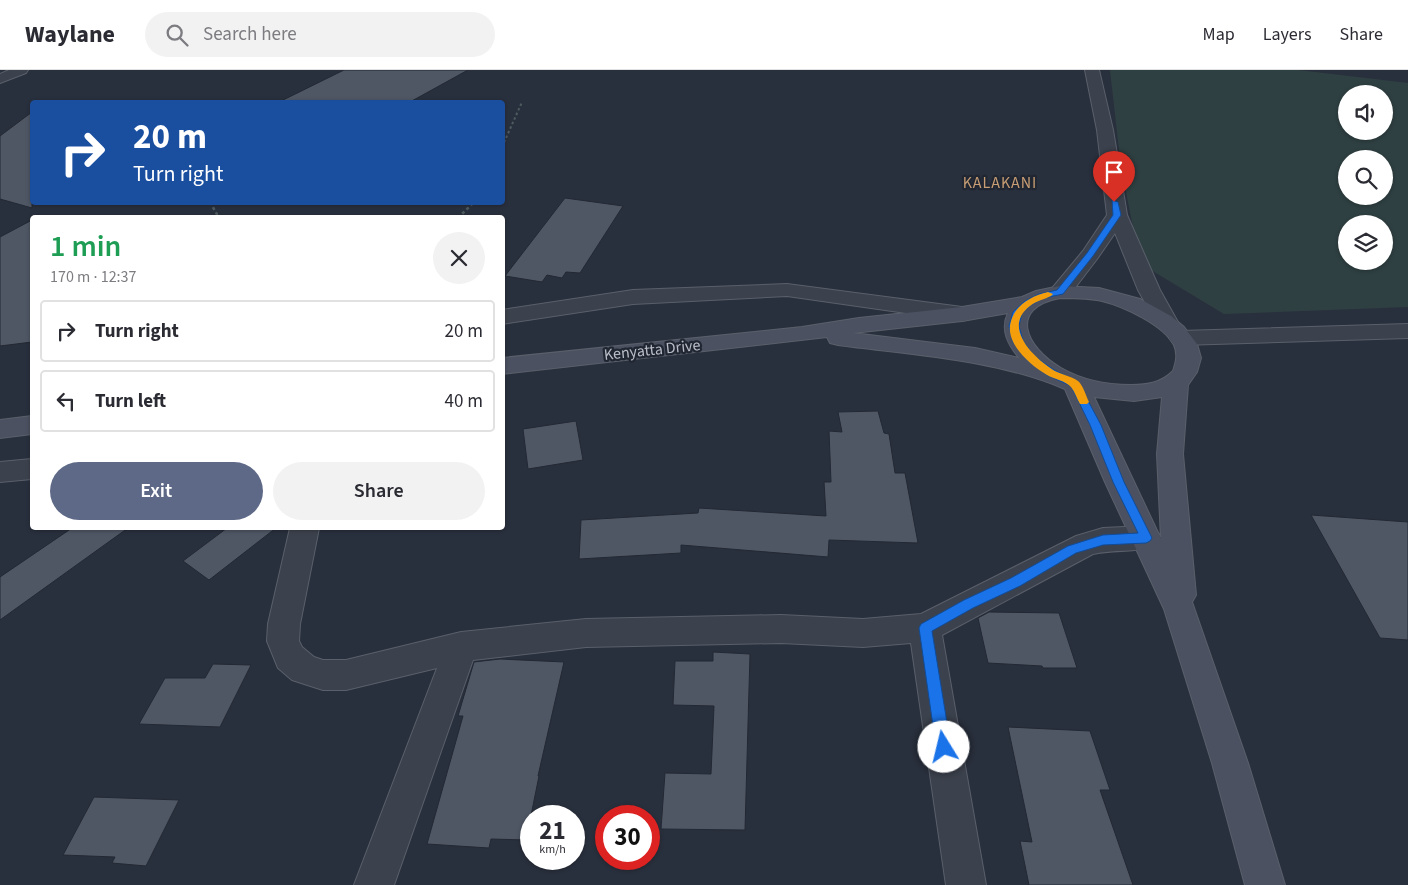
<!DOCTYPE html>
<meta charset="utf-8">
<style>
body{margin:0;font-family:"Source Sans 3",sans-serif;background:#f2f2f3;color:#2b2b33;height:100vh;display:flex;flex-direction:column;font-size:19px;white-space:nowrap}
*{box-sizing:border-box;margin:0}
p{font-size:16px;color:#7c7c81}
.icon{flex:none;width:28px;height:28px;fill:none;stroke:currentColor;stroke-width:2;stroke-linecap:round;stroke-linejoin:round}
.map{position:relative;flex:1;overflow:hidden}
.sheet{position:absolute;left:30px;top:145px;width:475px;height:315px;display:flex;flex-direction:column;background:#fff;border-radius:5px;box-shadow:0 1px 4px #0004}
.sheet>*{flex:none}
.hud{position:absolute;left:30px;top:30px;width:475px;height:105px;border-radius:5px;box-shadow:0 1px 4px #0004;background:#1a4fa0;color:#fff;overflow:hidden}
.fabs{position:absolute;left:1338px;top:15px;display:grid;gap:10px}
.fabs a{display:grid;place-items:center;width:55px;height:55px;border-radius:50%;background:#fff;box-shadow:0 1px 4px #0004;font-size:25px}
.speed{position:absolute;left:520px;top:735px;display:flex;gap:10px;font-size:25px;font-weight:700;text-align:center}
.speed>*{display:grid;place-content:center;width:65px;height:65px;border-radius:50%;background:#fff;box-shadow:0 1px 4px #0004;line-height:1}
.speed small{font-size:12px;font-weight:400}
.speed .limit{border:8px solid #d22;background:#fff;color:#111}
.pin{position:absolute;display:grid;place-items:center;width:42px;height:42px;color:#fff;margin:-51px -21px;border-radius:50% 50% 50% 0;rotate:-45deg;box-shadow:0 0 5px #0007}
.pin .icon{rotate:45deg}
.me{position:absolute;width:55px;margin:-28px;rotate:351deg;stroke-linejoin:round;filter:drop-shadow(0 0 4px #0008)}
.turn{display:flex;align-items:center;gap:18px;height:105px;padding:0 20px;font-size:22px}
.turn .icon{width:65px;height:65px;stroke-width:2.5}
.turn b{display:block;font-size:35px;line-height:42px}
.round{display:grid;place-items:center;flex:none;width:52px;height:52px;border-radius:26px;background:#f2f2f3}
.overview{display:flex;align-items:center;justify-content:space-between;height:85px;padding:0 20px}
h1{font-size:30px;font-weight:600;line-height:38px;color:#1e9e55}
.cta{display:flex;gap:10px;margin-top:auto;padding:10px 20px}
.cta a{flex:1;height:58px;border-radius:30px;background:#5d6986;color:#fff;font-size:20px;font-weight:600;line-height:58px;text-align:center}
.cta a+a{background:#f2f2f3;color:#2b2b33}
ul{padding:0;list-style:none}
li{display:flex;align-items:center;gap:15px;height:62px;margin:0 10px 8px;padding:0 10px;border:2px solid #e1e1e2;border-radius:5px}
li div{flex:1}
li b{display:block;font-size:19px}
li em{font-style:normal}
header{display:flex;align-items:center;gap:30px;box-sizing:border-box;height:70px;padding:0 25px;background:#fff;border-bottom:1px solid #e1e1e2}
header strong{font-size:24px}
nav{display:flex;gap:28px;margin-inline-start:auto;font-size:18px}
.search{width:350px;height:45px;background:#f2f2f3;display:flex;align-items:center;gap:12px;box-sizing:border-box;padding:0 18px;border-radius:28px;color:#7c7c81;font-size:19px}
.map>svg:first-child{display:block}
.green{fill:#2f4042;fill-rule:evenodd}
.building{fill:#4f5765;stroke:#232934}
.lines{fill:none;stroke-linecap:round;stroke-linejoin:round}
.minor-casing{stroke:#5a606b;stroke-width:2}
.secondary-casing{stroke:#5a606b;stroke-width:2}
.path-far1{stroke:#4d5b5f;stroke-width:2;stroke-dasharray:2.5 2.5;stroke-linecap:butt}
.path{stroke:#4d5b5f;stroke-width:2.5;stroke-dasharray:3 3;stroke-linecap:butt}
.minor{fill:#3c424d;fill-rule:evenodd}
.secondary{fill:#4b5160;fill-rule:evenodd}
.route{fill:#1a73e8;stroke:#114b97}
.slow{fill:#f59e0b}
.labels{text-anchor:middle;stroke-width:4.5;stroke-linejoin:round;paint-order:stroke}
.far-quarter-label{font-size:16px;letter-spacing:1px;fill:#c89e74;stroke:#212732}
.street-label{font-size:16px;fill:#b9bdc8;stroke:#212732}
</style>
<header>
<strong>Waylane</strong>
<div class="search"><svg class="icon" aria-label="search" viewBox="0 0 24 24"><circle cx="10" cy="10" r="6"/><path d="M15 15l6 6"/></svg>Search here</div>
<nav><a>Map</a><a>Layers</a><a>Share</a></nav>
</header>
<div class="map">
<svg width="1408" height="815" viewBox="0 0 1408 815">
<rect width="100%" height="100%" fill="#29303d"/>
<path class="green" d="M1110 0H1298L1408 13V237L1224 244 1151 200 1133 157 1121 97ZM1346 24H1384V61H1346ZM1346 89H1384V126H1346ZM1346 154H1384V191H1346Z"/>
<g class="building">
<polygon points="344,0 468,0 410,32 279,32"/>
<polygon points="32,42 32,138 0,129 0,66"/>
<polygon points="565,128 623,136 580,203 566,202 562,208 547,205 542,212 505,206"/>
<polygon points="32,150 32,272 0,276 0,167"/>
<polygon points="878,341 884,363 889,364 895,403 905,403 918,473 829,470 828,487 681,475 681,483 579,489 581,450 698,443 699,438 826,446 824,412 831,412 829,361 842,362 838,342"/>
<polygon points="576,351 583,390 528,399 523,359"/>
<polygon points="1311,445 1408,452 1408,570 1380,568"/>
<polygon points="72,458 128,458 0,550 0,507"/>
<polygon points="227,458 276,458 209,510 183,491"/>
<polygon points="989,542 1059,543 1077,598 1043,598 1042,596 988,593 978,548"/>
<polygon points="713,582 750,584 745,760 661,759 665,703 711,704 714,636 673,635 675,591 713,591"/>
<polygon points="500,589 564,592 538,706 539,706 526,770 491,769 489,778 427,774 463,646 458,646 474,592"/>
<polygon points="213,594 251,595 220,657 139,654 165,608 205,608"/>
<polygon points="1008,657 1090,661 1110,720 1100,720 1133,815 1029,815 1020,771 1032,772"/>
<polygon points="94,727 179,730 146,796 112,793 115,787 63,785"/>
</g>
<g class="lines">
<g class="minor-casing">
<g id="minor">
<polygon points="9,0 28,0 26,3 0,13 0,4"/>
<polygon points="1085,0 1099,0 1113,60 1127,145 1160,220 1179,254 1176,259 1168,261 1160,259 1157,254 1138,220 1115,163 1097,189 1068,227 1060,228 1052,227 1049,222 1083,181 1107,145 1097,60"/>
<polygon points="787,214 962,237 970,239 973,244 970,249 962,251 787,226 633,234 502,254 502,240 633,220"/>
<polygon points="1408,254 1408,268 1181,275 1173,273 1169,268 1173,263 1181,261"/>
<polygon points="32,389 32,409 0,412 0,392"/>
<path d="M1146 456 1156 460 1161 468 1156 476C1136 483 1114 479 1093 484L942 565 986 815H946L911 573 863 577 781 573 586 577 473 590 394 815H354L437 598 346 620H323L292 610 278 598 267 571 268 554 290 458H319L300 554 299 571 302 577 314 587 323 590H346L461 562 586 549 781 545 863 549 921 544 1076 466 1103 458Z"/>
</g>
</g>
<g class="secondary-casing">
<g id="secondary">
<path d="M1060 216 1099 218 1140 229 1171 246 1184 257 1197 274 1201 288 1197 302 1188 315 1183 384 1196 525 1192 532 1248 693 1285 815H1245L1212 693 1164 539 1105 412 1065 319C995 289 913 285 838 275L830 273 827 267 502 304V288L802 257 859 248 962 237 1022 227 1036 221ZM1060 228C1074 228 1089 228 1102 231 1123 236 1164 255 1174 275 1178 284 1176 292 1173 301 1161 313 1147 315 1131 315 1106 315 1082 310 1061 298 1026 278 1007 238 1060 228ZM1008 243C1000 260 1008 274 1019 288L975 278 853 263 962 251ZM1094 327 1134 331 1162 327 1157 384 1161 469Z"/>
<polygon points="32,346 32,364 0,368 0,350"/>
</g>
</g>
<g class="path-far1">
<polyline points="502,77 522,32"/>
<polyline points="472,134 474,132"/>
</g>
<g class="path">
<polyline points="210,132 219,148"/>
<polyline points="458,148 474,132"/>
</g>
<use href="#minor" class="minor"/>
<use href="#secondary" class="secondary"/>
</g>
<polygon class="route" points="1112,130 1118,132 1121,145 1093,186 1063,224 1044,228 1031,235 1022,243 1019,256 1023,271 1034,286 1054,300 1078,312 1101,355 1124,412 1152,468 1150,471 1146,473 1103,475 1076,483 1020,516 973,538 932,561 951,677 949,682 944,684 939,682 936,677 919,558 921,554 964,530 1011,508 1068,476 1103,465 1138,463 1113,412 1090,355 1071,316 1047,305 1027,290 1013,272 1009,256 1013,242 1025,231 1039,224 1057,220 1087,183 1113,145"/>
<path class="slow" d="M1048 222 1053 224 1051 226C1045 229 1036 231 1030 236 1002 257 1033 287 1053 300 1060 304 1071 306 1078 311 1083 315 1086 326 1089 332L1087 334H1080C1077 329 1075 322 1071 317 1066 311 1054 309 1047 305 1030 295 1004 273 1011 251 1016 234 1032 226 1048 222Z"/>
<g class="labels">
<g class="far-quarter-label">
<text x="1000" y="118">KALAKANI</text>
</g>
<g class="street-label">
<text transform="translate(652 279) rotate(-6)" y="6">Kenyatta Drive</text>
</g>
</g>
</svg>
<div class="fabs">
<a><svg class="icon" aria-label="sound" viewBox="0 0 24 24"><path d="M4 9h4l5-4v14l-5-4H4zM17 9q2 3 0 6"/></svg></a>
<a><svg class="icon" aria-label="search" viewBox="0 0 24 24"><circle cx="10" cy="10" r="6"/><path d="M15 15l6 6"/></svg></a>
<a><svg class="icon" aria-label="layers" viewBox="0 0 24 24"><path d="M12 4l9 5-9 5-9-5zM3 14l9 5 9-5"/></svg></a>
</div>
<div class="speed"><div>21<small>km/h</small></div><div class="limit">30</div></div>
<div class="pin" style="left:1114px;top:132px;background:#d93025"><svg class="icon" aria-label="arrive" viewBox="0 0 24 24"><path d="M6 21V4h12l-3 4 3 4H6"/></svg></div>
<svg class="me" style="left:944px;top:677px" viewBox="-20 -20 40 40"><circle r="19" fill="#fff"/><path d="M0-13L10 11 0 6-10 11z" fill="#1a73e8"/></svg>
<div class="hud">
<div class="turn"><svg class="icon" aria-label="right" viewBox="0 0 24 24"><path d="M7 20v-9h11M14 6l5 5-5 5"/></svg><div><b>20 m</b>Turn right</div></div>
</div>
<section class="sheet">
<div class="overview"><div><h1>1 min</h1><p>170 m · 12:37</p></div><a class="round"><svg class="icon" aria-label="close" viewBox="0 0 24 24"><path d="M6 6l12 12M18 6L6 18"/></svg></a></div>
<ul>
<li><svg class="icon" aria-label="right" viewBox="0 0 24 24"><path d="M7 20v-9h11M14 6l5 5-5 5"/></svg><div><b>Turn right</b></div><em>20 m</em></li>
<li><svg class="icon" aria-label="left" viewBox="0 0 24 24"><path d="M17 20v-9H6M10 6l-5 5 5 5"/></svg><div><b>Turn left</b></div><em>40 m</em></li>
</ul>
<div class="cta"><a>Exit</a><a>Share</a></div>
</section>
</div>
